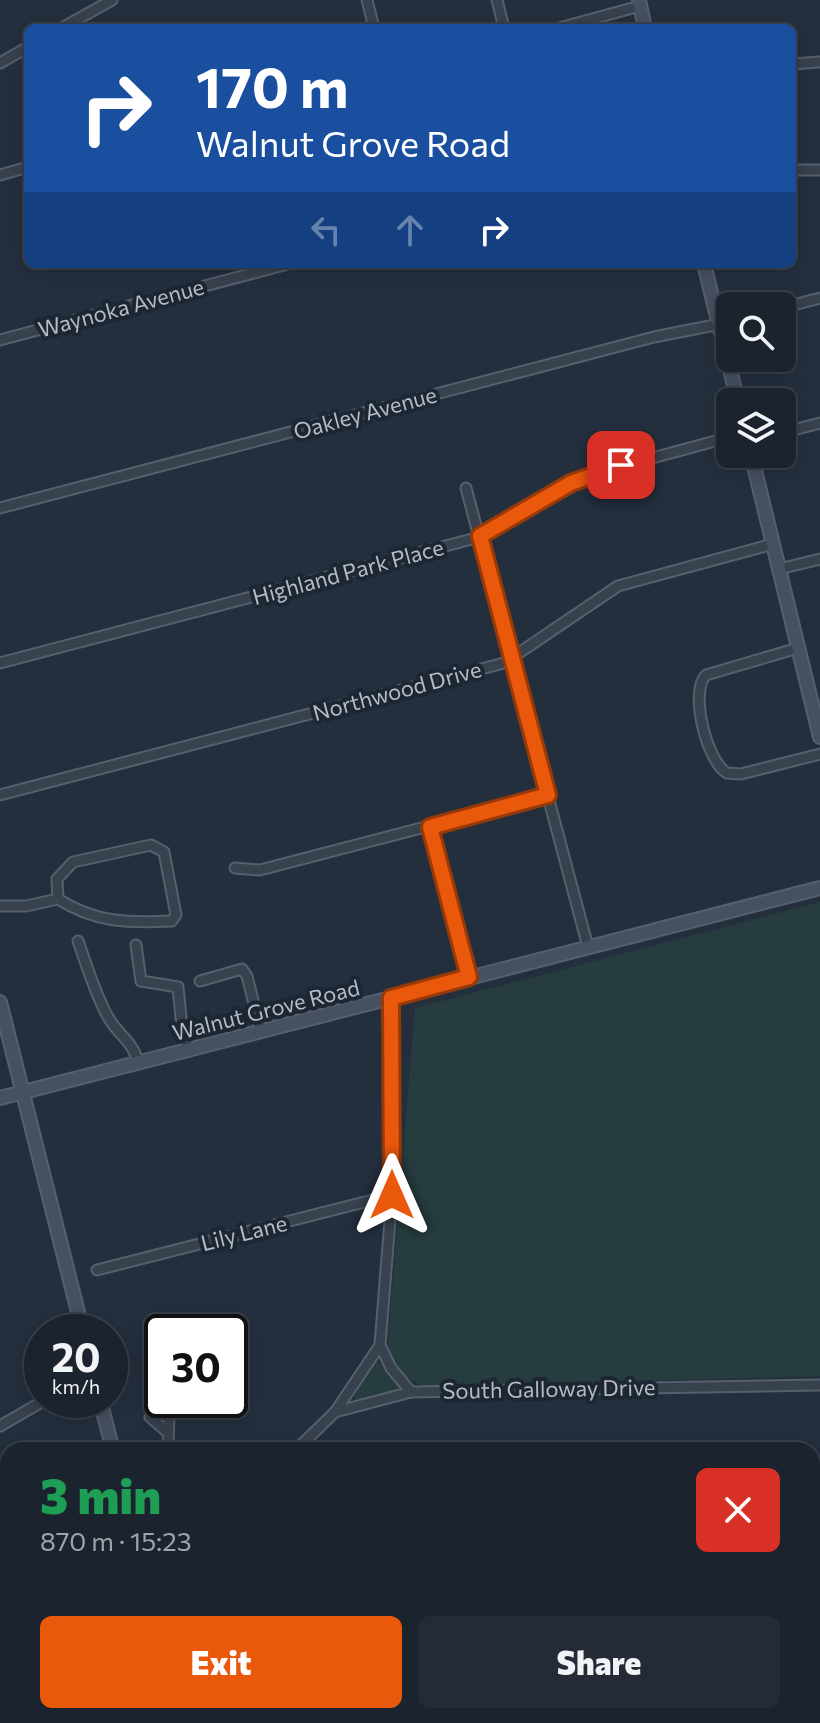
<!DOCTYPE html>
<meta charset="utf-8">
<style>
body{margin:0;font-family:Commissioner,sans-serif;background:#242b36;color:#f1f3f6;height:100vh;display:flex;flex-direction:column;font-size:30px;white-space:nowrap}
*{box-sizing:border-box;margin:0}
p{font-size:26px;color:#a0a4aa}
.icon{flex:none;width:44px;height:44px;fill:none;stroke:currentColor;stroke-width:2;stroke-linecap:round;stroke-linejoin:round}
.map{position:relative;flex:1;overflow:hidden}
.details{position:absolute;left:0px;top:1442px;width:820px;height:282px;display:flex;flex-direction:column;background:#1b232e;border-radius:24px 24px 0 0;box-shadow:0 4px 20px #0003,0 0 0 2px #39404a}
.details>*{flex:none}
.hud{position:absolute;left:24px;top:24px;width:772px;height:244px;border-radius:12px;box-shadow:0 4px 20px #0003,0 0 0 2px #39404a;background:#1a4fa0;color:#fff;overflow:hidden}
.fabs{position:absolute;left:716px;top:292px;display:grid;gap:16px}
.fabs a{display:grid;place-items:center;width:80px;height:80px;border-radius:12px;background:#1b232e;box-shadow:0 4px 20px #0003,0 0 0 2px #39404a;font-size:40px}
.speed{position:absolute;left:24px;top:1314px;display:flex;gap:16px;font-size:40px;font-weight:700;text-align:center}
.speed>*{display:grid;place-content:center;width:104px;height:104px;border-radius:50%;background:#1b232e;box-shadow:0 4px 20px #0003,0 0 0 2px #39404a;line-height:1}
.speed small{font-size:20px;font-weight:400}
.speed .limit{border:4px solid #111;border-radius:12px;background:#fff;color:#111}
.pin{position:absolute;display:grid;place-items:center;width:68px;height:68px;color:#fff;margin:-34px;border-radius:16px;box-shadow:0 4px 12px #0006}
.me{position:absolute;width:88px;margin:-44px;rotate:0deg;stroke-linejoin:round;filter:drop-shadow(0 0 6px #0008)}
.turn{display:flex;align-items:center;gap:28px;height:168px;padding:0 40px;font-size:36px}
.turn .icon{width:104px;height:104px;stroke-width:2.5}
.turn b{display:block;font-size:56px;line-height:68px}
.lanes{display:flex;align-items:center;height:76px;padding:0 40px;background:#0003;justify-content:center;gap:40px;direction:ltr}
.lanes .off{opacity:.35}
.round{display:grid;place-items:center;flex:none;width:84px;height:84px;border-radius:12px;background:#242b36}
.overview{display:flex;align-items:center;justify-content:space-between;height:136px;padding:0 40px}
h1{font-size:48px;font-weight:800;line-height:60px;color:#1e9e55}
.button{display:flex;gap:16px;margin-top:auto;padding:16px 40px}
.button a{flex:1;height:92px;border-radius:12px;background:#ea580c;color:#fff;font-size:32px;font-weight:800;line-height:92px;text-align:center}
.button a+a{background:#242b36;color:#f1f3f6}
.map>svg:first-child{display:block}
.green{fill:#263c3f}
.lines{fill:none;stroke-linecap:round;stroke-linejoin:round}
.street-casing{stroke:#565f6c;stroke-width:13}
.secondary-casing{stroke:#565f6c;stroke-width:16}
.primary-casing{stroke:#414a57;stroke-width:18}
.street{stroke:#38414e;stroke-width:9}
.secondary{stroke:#465061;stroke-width:12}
.primary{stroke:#56606e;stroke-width:14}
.route-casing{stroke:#983908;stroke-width:20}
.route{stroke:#ea580c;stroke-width:14}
.labels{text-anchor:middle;stroke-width:8;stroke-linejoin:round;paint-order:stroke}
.street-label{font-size:22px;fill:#b4bcc9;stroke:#1d2633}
</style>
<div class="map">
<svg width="820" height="1723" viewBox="0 0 820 1723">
<rect width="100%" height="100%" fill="#242f3e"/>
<g class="green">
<path d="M820 902V1376L428 1387C403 1380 390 1364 388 1338L415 1008Z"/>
<polygon points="376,1360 399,1383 399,1390 357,1402 354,1395"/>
</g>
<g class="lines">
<g class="street-casing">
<g id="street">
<polyline points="367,0 374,28"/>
<polyline points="497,0 504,28"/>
<polyline points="62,28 112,0"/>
<polyline points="559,28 640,6"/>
<polyline points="0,63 28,47"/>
<polyline points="792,64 820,62"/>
<polyline points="792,170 820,170"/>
<polyline points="0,175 28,167"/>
<polyline points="782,308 820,298"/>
<polyline points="0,340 288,264"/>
<polyline points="782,433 820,423"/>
<polyline points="466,488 588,947"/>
<polyline points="0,508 654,337 730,322"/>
<polyline points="779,569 820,559"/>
<path d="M798 648 706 675C689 692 707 762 727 773L741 774 820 754"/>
<polyline points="0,663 472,539 586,476 730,437"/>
<polyline points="0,795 504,663 618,586 773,544"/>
<polyline points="430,827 469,977"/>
<path d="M151 845 164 852 176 915 172 921C128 923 96 923 58 899L57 879 73 862Z"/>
<polyline points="235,868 260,870 548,795"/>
<polyline points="0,906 26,906 58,899"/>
<path d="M78 941C87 966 95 994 108 1017 118 1035 134 1042 138 1063"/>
<polyline points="136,945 141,981 178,987 182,1028 189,1050"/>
<polyline points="200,981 242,969 247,976 261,1032"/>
<polyline points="391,998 392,1195 380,1345 391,1368 411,1392"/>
<polyline points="97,1270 392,1195"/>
<polyline points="335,1412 380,1345"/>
<polyline points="0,1426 45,1400"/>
<polyline points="166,1431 150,1417 157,1405 169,1412 168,1450"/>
<polyline points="296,1450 335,1412 411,1392 820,1385"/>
<polyline points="314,1716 315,1723"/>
<polyline points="500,1716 500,1723"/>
<polyline points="751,1716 752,1723"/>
</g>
</g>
<g class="secondary-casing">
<g id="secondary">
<polyline points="639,0 645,28"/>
<polyline points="704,264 738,402"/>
<polyline points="751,454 820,737"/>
<polyline points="0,1002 83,1332"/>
<polyline points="0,1098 820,888"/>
<polyline points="100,1400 113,1450"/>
<polyline points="179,1716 180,1723"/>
</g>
</g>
<g class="primary-casing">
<g id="primary">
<polyline points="812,1582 820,1581"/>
<polyline points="0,1598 8,1598"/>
</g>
</g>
<use href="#street" class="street"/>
<use href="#secondary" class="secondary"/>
<use href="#primary" class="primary"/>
</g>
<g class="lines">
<g class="route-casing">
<polyline id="route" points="392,1195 391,998 469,977 430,827 548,795 480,536 571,483 621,465"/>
</g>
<use href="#route" class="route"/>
</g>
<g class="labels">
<g class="street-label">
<text transform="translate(121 308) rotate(-15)" y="8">Waynoka Avenue</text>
<text transform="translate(365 413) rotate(-15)" y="8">Oakley Avenue</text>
<text transform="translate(348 572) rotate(-15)" y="8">Highland Park Place</text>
<text transform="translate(397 691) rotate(-15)" y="8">Northwood Drive</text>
<text transform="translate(266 1010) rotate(-14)" y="8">Walnut Grove Road</text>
<text transform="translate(244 1233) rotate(-14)" y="8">Lily Lane</text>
<text transform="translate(549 1389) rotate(-1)" y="8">South Galloway Drive</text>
</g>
</g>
</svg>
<div class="fabs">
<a><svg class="icon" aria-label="search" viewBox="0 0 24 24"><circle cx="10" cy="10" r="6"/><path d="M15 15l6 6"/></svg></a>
<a><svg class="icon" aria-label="layers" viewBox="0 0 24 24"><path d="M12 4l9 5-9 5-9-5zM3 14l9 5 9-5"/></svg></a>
</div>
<div class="speed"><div>20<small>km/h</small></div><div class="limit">30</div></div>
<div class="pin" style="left:621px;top:465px;background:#d93025"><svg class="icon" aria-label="arrive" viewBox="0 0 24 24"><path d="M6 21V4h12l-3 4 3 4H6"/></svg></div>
<svg class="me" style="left:392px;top:1195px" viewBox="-20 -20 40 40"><path d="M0-17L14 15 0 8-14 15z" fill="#ea580c" stroke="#fff" stroke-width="4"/></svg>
<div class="hud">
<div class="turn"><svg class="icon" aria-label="right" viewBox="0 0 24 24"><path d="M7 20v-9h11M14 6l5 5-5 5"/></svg><div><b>170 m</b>Walnut Grove Road</div></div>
<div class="lanes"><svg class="icon off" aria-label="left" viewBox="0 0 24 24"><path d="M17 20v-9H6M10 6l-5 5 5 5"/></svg><svg class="icon off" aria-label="ahead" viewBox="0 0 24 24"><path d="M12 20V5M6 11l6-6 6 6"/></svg><svg class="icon" aria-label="right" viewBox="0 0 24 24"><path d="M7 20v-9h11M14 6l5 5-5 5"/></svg></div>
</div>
<section class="details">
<div class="overview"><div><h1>3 min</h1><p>870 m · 15:23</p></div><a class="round" style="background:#d93025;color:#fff"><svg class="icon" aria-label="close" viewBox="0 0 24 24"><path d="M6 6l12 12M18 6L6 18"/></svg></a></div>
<div class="button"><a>Exit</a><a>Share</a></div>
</section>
</div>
